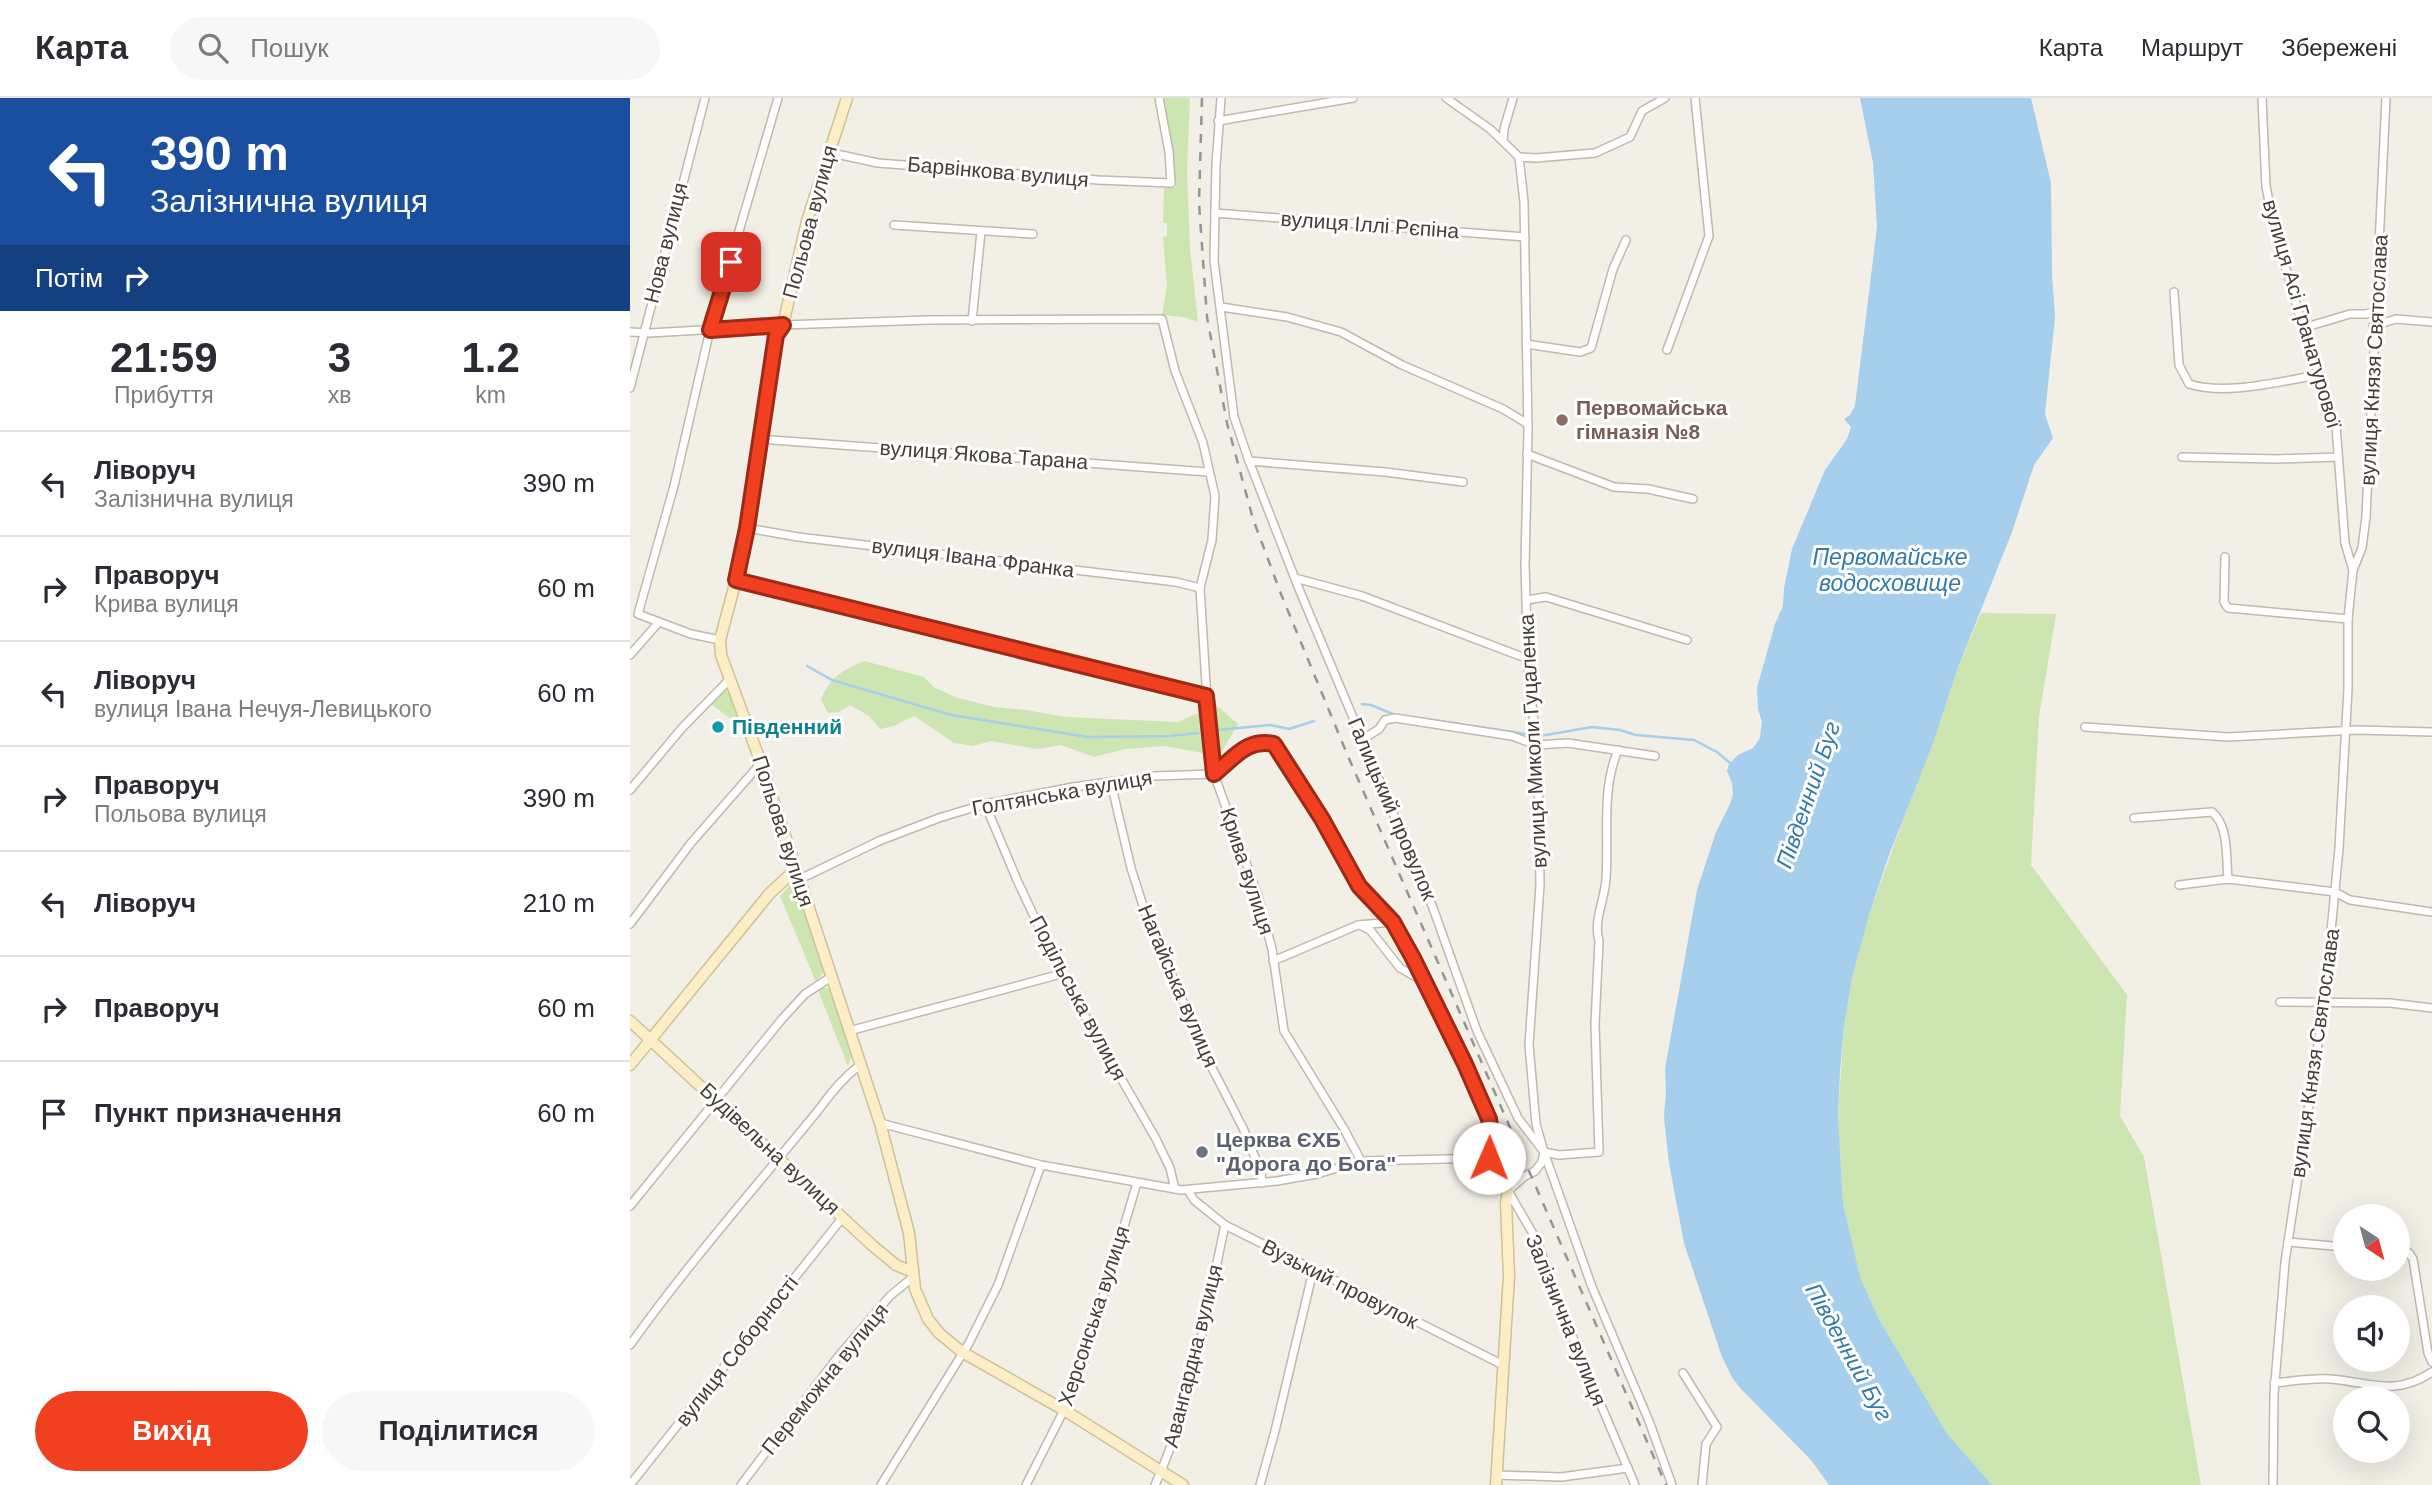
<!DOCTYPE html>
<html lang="uk">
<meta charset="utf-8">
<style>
body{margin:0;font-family:Helvetica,sans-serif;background:#f7f7f7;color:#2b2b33;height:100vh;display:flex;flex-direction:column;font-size:26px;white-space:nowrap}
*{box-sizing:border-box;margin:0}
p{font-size:23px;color:#7c7c81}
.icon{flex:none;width:38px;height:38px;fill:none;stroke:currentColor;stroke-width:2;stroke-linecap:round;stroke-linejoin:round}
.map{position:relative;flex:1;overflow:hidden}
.sheet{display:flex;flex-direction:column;background:#fff;width:630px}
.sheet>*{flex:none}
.banner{background:#1a4fa0;color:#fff;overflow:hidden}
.needle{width:46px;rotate:144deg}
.fabs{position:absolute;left:1703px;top:1106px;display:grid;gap:14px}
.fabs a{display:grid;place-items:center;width:77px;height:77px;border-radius:50%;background:#fff;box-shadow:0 7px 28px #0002;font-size:35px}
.pin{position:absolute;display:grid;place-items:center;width:60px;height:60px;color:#fff;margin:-30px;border-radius:14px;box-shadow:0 4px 10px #0006}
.me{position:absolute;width:77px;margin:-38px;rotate:1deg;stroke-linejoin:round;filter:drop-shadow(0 0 5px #0008)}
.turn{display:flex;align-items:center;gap:24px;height:147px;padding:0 35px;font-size:32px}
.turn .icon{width:91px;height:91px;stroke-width:2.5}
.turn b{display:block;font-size:49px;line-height:60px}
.then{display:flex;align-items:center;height:66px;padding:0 35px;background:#0003;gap:14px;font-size:26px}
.eta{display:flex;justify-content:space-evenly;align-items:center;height:119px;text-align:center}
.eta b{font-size:42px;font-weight:700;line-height:49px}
.action{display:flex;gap:14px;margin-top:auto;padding:14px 35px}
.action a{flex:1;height:80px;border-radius:42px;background:#f1401f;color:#fff;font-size:28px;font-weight:700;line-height:80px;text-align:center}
.action a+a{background:#f7f7f7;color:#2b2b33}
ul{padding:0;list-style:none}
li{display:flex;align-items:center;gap:21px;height:105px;padding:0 35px;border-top:2px solid #e1e1e2}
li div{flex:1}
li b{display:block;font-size:26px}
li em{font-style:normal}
header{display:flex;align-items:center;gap:42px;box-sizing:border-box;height:98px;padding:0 35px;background:#fff;border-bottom:2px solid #e1e1e2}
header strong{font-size:33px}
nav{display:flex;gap:38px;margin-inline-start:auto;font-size:24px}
.search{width:490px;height:63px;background:#f7f7f7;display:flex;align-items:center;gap:18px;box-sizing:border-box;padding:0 24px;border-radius:38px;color:#7c7c81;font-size:26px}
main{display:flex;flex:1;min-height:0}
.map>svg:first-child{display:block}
.green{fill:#cde5b1}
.water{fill:#a5cfed}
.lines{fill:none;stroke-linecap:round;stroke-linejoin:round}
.stream{stroke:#a5cfed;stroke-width:2.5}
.street-casing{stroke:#c0b9ac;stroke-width:10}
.secondary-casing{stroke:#d0c298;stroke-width:13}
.street{stroke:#fff;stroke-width:7}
.secondary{stroke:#fcefc7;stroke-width:10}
.rail{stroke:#959595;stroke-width:2.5;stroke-dasharray:9 9;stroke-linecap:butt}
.route-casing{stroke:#9d2a14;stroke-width:18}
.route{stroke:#f1401f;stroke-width:12}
.education-dot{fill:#8d6e63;stroke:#fff;stroke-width:2.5}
.culture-dot{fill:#0f9aa8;stroke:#fff;stroke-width:2.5}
.worship-dot{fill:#6b7280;stroke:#fff;stroke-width:2.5}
.labels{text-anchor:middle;stroke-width:6;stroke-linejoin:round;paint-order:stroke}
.street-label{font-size:21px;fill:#453f36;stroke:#fff}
.education-label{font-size:21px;font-weight:bold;fill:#785e54;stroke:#fff;text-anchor:start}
.culture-label{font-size:21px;font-weight:bold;fill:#0d838f;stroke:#fff;text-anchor:start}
.worship-label{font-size:21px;font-weight:bold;fill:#5b616d;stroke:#fff;text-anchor:start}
.water-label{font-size:23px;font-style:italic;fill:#3479ac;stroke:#fff}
</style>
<header>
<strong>Карта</strong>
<div class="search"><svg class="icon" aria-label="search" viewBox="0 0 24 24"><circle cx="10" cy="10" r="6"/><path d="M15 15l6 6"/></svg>Пошук</div>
<nav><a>Карта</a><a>Маршрут</a><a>Збережені</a></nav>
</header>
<main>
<section class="sheet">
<div class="banner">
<div class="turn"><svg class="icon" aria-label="left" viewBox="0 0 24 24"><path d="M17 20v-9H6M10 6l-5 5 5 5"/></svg><div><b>390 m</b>Залізнична вулиця</div></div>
<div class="then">Потім<svg class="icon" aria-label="right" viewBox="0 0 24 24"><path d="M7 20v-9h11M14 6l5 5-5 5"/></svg></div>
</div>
<div class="eta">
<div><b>21:59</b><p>Прибуття</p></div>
<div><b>3</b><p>хв</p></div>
<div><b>1.2</b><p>km</p></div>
</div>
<ul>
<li><svg class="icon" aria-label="left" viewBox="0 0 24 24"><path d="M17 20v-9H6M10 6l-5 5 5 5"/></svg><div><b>Ліворуч</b><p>Залізнична вулиця</p></div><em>390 m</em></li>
<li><svg class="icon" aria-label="right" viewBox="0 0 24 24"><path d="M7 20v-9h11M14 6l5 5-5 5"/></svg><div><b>Праворуч</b><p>Крива вулиця</p></div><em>60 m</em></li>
<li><svg class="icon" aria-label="left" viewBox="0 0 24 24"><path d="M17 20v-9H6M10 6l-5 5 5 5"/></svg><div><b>Ліворуч</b><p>вулиця Івана Нечуя-Левицького</p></div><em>60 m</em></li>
<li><svg class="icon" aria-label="right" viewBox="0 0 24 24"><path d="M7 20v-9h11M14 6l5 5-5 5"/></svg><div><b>Праворуч</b><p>Польова вулиця</p></div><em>390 m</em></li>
<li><svg class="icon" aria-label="left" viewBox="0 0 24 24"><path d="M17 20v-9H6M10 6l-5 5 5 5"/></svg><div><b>Ліворуч</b></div><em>210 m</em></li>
<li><svg class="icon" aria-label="right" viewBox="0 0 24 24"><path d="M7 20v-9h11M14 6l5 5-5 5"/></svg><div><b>Праворуч</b></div><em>60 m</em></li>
<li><svg class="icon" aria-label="arrive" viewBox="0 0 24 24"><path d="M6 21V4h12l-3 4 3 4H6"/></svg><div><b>Пункт призначення</b></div><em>60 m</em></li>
</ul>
<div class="action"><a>Вихід</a><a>Поділитися</a></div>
</section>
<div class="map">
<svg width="1802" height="1387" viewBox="0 0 1802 1387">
<rect width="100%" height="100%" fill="#f2efe6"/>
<g class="green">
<polygon points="531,0 560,0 557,72 560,151 568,224 553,219 532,217 537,188 533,139 537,138 537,125 533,125 534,90 546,89"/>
<polygon points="1351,515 1426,516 1409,618 1401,767 1497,897 1490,1018 1514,1059 1571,1387 1362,1387 1317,1337 1250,1223 1231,1182 1213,1106 1208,1018 1214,928 1222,881 1239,817 1327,572"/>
<path d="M234 563 294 579 305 590 328 600 364 609 396 612 437 619 548 624 586 607 608 626 589 658 534 648 495 651 464 659 431 647 407 651 361 643 343 648 324 645 284 618 264 628 250 631 239 618 220 607 209 614 198 615 191 601C201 579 211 573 234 563Z"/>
<polygon points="96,592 105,603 116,636 110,628 80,605"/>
<polygon points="162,785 167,789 194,874 186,884 150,798"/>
<polygon points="190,888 201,892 222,958 218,968 187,890"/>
</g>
<polygon class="water" points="1230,0 1401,0 1421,85 1422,177 1425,219 1415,316 1423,340 1404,367 1382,434 1327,572 1303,645 1258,760 1239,817 1222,881 1214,928 1210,974 1208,1018 1213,1106 1231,1182 1250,1223 1317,1336 1362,1387 1199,1387 1181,1362 1112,1292 1103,1281 1092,1259 1054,1145 1039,1065 1034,1019 1036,995 1035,971 1067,792 1086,734 1100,706 1103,696 1102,685 1097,673 1099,666 1108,657 1123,650 1130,640 1132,624 1128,611 1127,590 1145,526 1153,508 1154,490 1162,451 1195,372 1217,341 1221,329 1214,321 1220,317 1225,308 1247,129 1243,65"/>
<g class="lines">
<g class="stream">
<polyline points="177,568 202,582 321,617 458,639 540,638 568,635"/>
<polyline points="732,606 741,607 765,617"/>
<polyline points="796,621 896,636"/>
<polyline points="587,632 640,627 659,631 684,623"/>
<polyline points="910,638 962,629 990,632 1006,637 1064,642 1087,654 1100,665"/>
</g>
<g class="street-casing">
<g id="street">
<polyline points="591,0 586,67 584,163 604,319 619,363 669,491 803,810 847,933 888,1020 914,1054 962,1189 1019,1323 1042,1387"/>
<polyline points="816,0 860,31 889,59 894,104 898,333 895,467 898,572 908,660 910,787 899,947 906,1026 914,1054 912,1064 905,1073 895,1078 878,1093"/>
<polyline points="1632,0 1636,88 1643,126 1673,230 1706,328 1715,445 1723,472"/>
<polyline points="588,23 723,0"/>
<polyline points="873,43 874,31 883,0"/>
<polyline points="197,54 248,65 468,82 541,85 539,54 529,0"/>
<polyline points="889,59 906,60 965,55 1000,39 1012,13 1035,0"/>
<polyline points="585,115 895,139"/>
<polyline points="264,127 403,136"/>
<path d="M1544 194 1549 267 1559 286C1597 298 1650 283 1689 277"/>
<polyline points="591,209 657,219 711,234 772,267 873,311 898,326"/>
<polyline points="342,223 351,134"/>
<polyline points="1743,228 1766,221 1802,224"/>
<polyline points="1673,230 1720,216 1736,216 1747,213"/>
<polyline points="0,234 20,235 153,227 298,222 532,221 545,273 573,345 585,398 582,442 570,490 580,650 584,676 628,798 642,851 654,933 714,1031 731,1063"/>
<polyline points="896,246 950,254 961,250 983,171 996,142"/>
<polyline points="1037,252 1079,138 1065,0"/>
<polyline points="0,290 75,0"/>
<polyline points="130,341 578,374"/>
<polyline points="897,356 984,389 1018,391 1063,401"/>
<polyline points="1552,359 1646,361 1708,359"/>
<polyline points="619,363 755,374 833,384"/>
<polyline points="117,430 168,439 546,484 570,490"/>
<polyline points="1595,459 1594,504 1598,510 1718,521"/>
<polyline points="665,480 732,498 898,561"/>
<polyline points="106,482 576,598"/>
<polyline points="896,502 916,499 1057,542"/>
<polyline points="90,542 61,536 8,516 44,388 80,232 148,0"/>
<polyline points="0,557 29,524"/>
<polyline points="1455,629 1598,639 1727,632 1802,634"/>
<polyline points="733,641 749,631 755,622 765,620 882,638 906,647 938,645 1025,658"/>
<polyline points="481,685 501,770 515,814 578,962 613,1030 631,1074 632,1085"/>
<polyline points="0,692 52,630 100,581"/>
<polyline points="355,706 387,782 431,876 526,1041 540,1070 545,1091"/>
<path d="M1504 720 1582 714C1599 727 1596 761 1598 781"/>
<polyline points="168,782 249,743 309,720 355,706 443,689 524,678 584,676 618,648 630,643 644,646 692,721 729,788 763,824 783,860 835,966 859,1021 862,1041 859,1060 906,1141 950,1258 1005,1387"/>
<polyline points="1549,787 1598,781 1705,794 1720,802 1802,814"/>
<polyline points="0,826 61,745 131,665"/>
<polyline points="730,827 740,832 770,870 793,883"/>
<polyline points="643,863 728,827 763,824"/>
<polyline points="1650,904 1760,905 1802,910"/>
<polyline points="219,933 431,876"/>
<polyline points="250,1025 411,1067 551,1092 647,1083 687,1076 731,1063 859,1060"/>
<path d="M914 1054 929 1057 969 1054 965 926 969 843C963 822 975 802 976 780 979 737 971 692 988 652"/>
<polyline points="558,1092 564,1102 595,1127 873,1267"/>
<polyline points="0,1108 152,921 175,896 201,879"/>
<polyline points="1658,1144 1715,1149"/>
<polyline points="1768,1151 1779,1155 1783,1161 1798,1255 1802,1264"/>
<path d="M0 1247C55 1170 117 1099 177 1026 195 1005 207 984 230 967"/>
<polyline points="1053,1275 1087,1329 1076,1346 1072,1387"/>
<path d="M1644 1285C1663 1283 1682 1280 1700 1281 1740 1284 1765 1299 1802 1274"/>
<polyline points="867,1377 931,1379 998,1370"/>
<polyline points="0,1387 213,1119"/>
<polyline points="111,1387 207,1260 260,1198 283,1179"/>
<polyline points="251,1387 339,1245 368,1187 411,1067"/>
<polyline points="396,1387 434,1312 453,1265 507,1085"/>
<path d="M525 1387C562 1305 576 1214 595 1127"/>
<polyline points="630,1387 645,1333 683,1173"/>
<polyline points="1643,1387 1644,1296 1655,1164 1694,906 1709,750 1718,591 1718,521 1723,472 1732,450 1736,419 1756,0"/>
</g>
</g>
<g class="secondary-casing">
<g id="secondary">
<polyline points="217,0 177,123 153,227 146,237 117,430 106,482 90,542 91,557 131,665 250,1025 279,1135 285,1191 298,1221 309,1235 332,1254 434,1312 553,1387"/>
<polyline points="0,923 243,1148 266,1167 283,1174"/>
<polyline points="0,967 140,795 165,772"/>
<polyline points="866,1387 879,1178 876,1105 878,1093"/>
</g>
</g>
<use href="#street" class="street"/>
<use href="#secondary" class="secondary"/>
<polyline class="rail" points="572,0 569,105 577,219 597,325 623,421 651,496 717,656 1036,1387"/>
</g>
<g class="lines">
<g class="route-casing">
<path id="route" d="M101 164 80 232 153 227 146 237 117 430 106 482 576 598 584 676C604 660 617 640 644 646L692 721 729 788 763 824 783 860 835 966 859 1021 862 1041 859 1060"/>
</g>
<use href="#route" class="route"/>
</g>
<circle class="education-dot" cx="932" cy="322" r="7"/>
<circle class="culture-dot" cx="88" cy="629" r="7"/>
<circle class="worship-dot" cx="572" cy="1054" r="7"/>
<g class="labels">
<g class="street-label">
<text transform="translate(368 74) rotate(5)" y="7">Барвінкова вулиця</text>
<text transform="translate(180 124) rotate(-75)" y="7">Польова вулиця</text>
<text transform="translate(740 127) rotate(4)" y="7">вулиця Іллі Рєпіна</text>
<text transform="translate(36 145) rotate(-76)" y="7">Нова вулиця</text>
<text transform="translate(1672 216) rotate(74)" y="7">вулиця Асі Гранатурової</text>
<text transform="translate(1744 262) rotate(-87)" y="7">вулиця Князя Святослава</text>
<text transform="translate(354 357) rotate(4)" y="7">вулиця Якова Тарана</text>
<text transform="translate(343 460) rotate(7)" y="7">вулиця Івана Франка</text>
<text transform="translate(903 643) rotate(-93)" y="7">вулиця Миколи Гуцаленка</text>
<text transform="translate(432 695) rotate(-10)" y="7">Голтянська вулиця</text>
<text transform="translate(762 711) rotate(67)" y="7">Галицький провулок</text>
<text transform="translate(153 733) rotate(72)" y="7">Польова вулиця</text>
<text transform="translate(617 773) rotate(72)" y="7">Крива вулиця</text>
<text transform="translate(548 888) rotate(67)" y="7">Нагайська вулиця</text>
<text transform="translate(448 900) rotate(62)" y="7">Подільська вулиця</text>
<text transform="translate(1685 955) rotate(-82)" y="7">вулиця Князя Святослава</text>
<text transform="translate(140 1051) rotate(43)" y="7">Будівельна вулиця</text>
<text transform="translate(710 1186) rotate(27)" y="7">Вузький провулок</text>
<text transform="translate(464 1218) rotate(-72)" y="7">Херсонська вулиця</text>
<text transform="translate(936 1222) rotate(68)" y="7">Залізнична вулиця</text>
<text transform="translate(107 1253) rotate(-52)" y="7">вулиця Соборності</text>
<text transform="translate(563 1258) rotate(-76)" y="7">Авангардна вулиця</text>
<text transform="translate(195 1281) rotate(-51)" y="7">Переможна вулиця</text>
</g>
<g class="education-label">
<text x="946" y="317">Первомайська<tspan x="946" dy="24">гімназія №8</tspan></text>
</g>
<g class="culture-label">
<text x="102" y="636">Південний</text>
</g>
<g class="worship-label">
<text x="586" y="1049">Церква ЄХБ<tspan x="586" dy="24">"Дорога до Бога"</tspan></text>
</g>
<g class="water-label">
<text x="1260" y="467">Первомайське<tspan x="1260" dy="26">водосховище</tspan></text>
<text transform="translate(1178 697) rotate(-71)" y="8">Південний Буг</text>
<text transform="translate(1219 1254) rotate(61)" y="8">Південний Буг</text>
</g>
</g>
</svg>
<div class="fabs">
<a><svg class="needle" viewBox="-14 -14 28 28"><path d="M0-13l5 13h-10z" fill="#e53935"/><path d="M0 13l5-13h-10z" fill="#7c7c81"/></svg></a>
<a><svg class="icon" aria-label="sound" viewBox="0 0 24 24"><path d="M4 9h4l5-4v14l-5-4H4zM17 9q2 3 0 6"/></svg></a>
<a><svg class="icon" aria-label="search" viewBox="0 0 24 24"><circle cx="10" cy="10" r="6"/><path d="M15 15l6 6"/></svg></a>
</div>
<div class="pin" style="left:101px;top:164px;background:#d93025"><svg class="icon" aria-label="arrive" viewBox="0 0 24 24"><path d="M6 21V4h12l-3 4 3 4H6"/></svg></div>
<svg class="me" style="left:859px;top:1060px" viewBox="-20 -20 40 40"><circle r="19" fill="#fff"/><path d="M0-13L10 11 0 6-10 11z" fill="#f1401f"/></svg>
</div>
</main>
